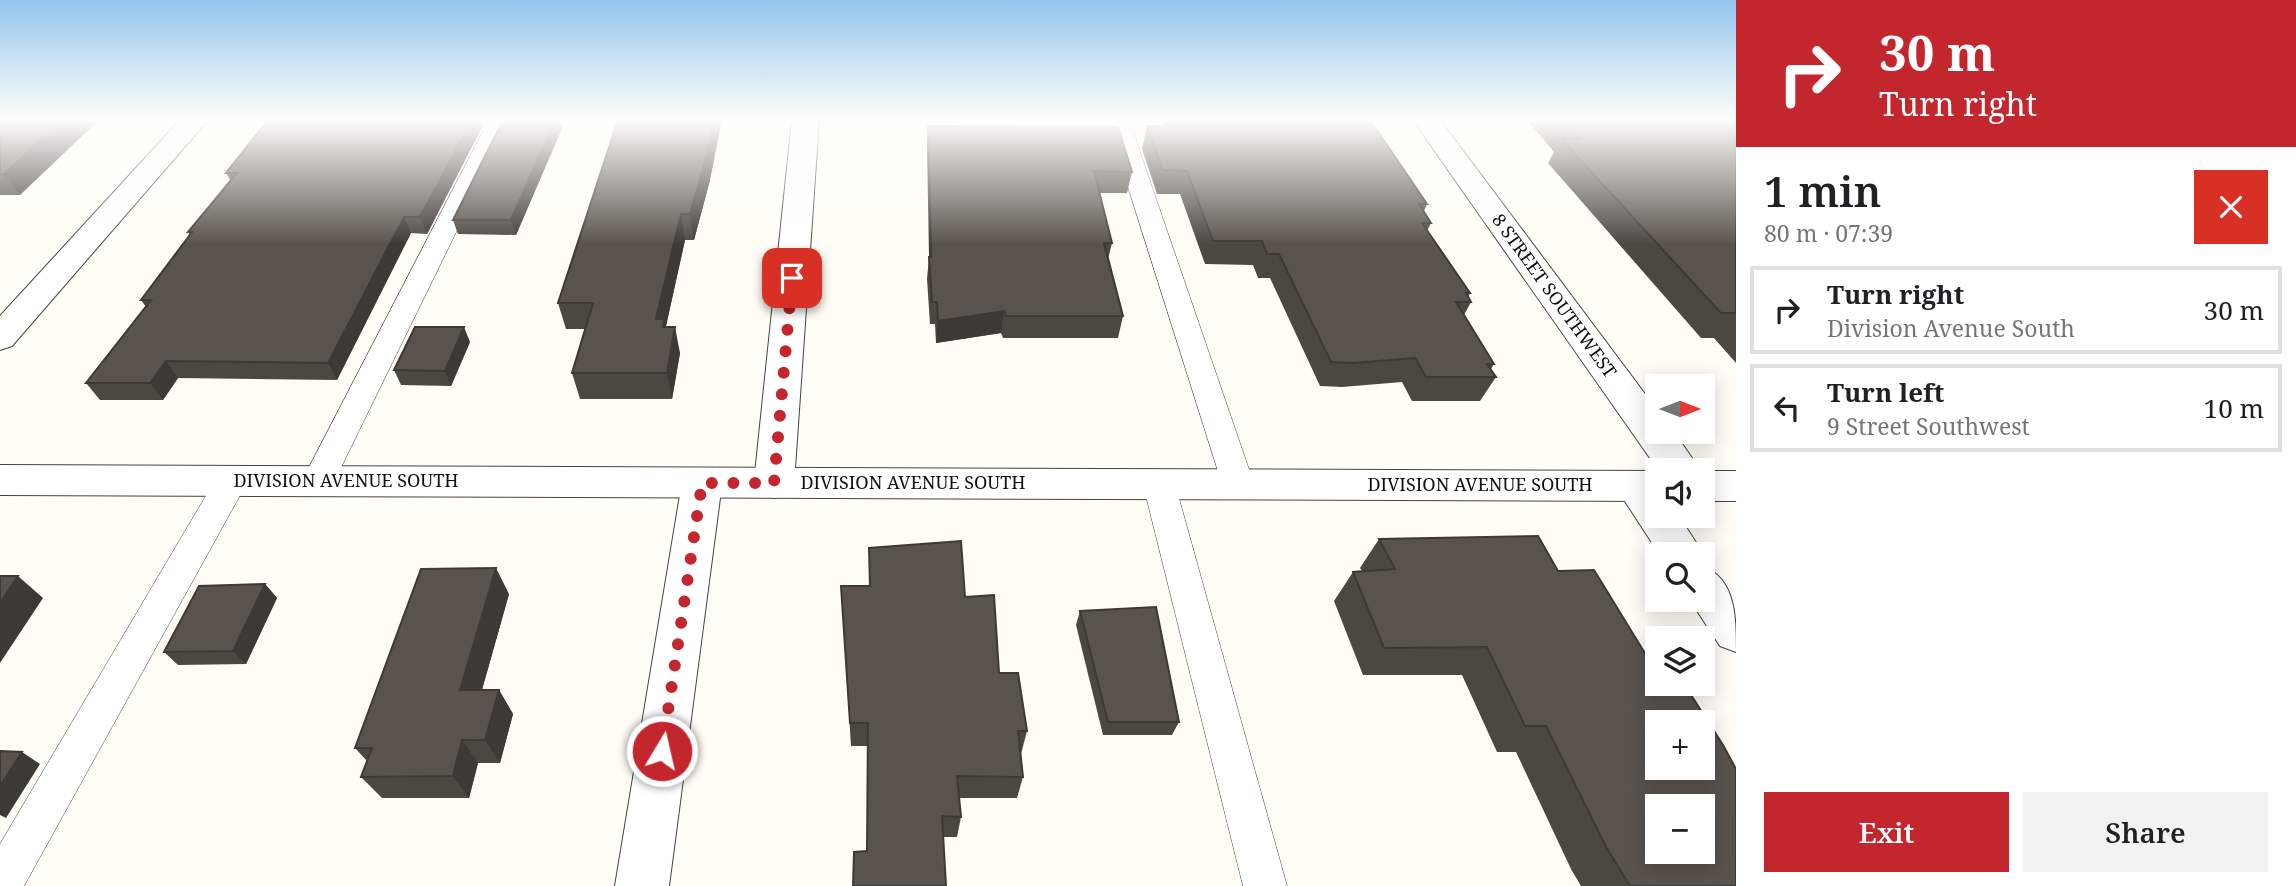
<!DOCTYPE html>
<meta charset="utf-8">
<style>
body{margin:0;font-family:"Noto Serif",serif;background:#f2f2f2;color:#202124;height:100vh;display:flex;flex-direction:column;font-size:26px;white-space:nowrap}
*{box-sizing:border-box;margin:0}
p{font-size:23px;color:#757577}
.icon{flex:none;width:38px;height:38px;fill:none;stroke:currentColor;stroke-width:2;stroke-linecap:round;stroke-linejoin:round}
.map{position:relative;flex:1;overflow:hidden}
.panel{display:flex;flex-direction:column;background:#fff;width:560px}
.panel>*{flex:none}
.top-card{background:#c4262e;color:#fff;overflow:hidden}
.needle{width:46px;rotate:90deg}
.fabs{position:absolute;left:1645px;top:374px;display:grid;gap:14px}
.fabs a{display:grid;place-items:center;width:70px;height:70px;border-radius:0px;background:#fff;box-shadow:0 4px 18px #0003;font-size:35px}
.pin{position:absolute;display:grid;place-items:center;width:60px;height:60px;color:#fff;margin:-30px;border-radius:14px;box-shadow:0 4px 10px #0006}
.me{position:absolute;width:77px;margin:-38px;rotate:9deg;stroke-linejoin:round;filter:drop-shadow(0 0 5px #0008)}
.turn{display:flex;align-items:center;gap:24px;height:147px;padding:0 28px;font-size:32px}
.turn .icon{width:91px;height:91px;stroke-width:2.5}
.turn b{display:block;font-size:49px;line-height:60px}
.round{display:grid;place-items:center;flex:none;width:74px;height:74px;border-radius:0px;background:#f2f2f2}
.head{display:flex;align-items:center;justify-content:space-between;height:119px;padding:0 28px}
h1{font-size:42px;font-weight:600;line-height:52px}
.cta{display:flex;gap:14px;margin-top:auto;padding:14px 28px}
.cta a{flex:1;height:80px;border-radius:0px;background:#c4262e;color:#fff;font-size:28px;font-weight:600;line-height:80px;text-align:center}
.cta a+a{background:#f2f2f2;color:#202124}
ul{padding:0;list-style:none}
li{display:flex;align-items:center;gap:21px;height:88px;margin:0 14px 10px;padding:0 14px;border:4px solid #e0e0e0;border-radius:0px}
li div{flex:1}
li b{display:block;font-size:26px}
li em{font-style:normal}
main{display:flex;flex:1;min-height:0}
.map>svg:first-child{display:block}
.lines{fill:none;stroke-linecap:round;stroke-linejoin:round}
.service-casing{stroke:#444;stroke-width:1}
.minor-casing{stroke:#444;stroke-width:2}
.tertiary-casing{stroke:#444;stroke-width:2}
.service{fill:#fff;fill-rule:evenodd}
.minor{fill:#fff;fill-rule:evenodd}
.tertiary{fill:#fff;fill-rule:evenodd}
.wall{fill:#4d4742}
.shaded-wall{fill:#3f3936}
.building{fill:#5a524d;stroke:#3f3936;stroke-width:2;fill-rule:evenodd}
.route{stroke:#c4262e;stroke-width:12;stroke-dasharray:0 21.6}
.labels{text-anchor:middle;stroke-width:7;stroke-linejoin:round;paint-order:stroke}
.street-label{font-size:18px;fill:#111;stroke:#fff}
</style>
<main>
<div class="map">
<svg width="1736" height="886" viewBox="0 0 1736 886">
<rect width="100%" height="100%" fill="#fffdf5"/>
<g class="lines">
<g class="service-casing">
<g id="service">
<polygon points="489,120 511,120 330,490 318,494 306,490 302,481"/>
<polygon points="1107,120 1129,120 1254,484 1250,493 1238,497 1226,493 1222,484"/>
<polygon points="232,468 244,472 248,481 24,886 0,886 0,844 220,472"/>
<polygon points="1159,471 1171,475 1175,484 1287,886 1243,886 1143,484 1147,475"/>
</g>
</g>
<g class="minor-casing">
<g id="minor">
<polygon points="180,120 208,120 12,346 0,350 0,316"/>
<polygon points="792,120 819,120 794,483 788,494 774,498 760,494 754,483"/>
<polygon points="1413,120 1440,120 1657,410 1657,432 1674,432 1701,471 1659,471"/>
<polygon points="702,468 716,472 722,483 669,886 615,886 682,483 688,472"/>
<path d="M1635 471C1662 479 1657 492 1657 516H1679L1704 555 1703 558V555H1660L1615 486 1621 475Z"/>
<path d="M1703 566C1736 580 1736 616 1736 652L1720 646 1690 600H1703Z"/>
</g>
</g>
<g class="tertiary-casing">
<g id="tertiary">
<polygon points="0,465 1657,471 1658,471 1657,501 0,495"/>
<polygon points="1702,471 1736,471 1736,501 1703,501"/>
</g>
</g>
<use href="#service" class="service"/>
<use href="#minor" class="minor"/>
<use href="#tertiary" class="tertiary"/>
</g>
<g class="wall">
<polygon points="0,120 20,195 0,195"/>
<polygon points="503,120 561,120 563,126 516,235 458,234 453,220"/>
<polygon points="1269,120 1370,120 1427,204 1424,211 1431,223 1427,231 1470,293 1468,297 1471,302 1464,315 1494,364 1491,369 1496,377 1480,401 1412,401 1402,382 1342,387 1320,386 1270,278 1258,278 1253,265 1205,264 1180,194 1157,194 1142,149 1147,126 1164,126 1164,123 1270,123"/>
<polygon points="1527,120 1736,120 1736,363 1714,338 1701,338 1548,163 1554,152"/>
<polygon points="483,125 427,234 411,233 337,380 178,378 163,400 100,400 86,383 146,307 141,300 190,235 188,232 231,181 226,173"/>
<polygon points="928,126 1132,172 1127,193 1099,193 1112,243 1108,259 1123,316 1118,338 1003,338 1001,333 936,343 935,324 930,324 927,279 929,257 927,147"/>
<polygon points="710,180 694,240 685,240 666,326 680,353 672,399 580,399 572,373 585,329 566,329 558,303"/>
<polygon points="470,342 451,386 401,385 394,370"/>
<polygon points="1379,539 1736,886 1581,886 1571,869 1516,752 1497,752 1462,675 1363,675 1334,601 1353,572 1362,571 1360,568"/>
<polygon points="869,548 965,597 999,673 1027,731 1021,754 1023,777 1017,798 959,798 961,817 957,837 943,837 867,851 867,746 851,746 841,586 869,586"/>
<polygon points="265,584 277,598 246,664 178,665 164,652"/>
<polygon points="509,594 482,690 499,690 513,714 500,763 478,763 469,798 382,798 361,777 367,761 355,748"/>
<polygon points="1080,611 1179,722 1172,735 1103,735 1076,625"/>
</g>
<g class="shaded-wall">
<polygon points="63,120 99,120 20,195 4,174"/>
<polygon points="470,120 482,120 483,125 427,234 420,217"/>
<polygon points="555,120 561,120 563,126 516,235 511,220"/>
<polygon points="714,120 722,120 710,180 694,240 690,214"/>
<polygon points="681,214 685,240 666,326 670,345 656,319"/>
<polygon points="404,217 411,233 337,380 328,363"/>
<polygon points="1004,311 1001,333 936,343 938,321"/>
<polygon points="464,327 470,342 451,386 445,371"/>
<polygon points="675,327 680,353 672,399 667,373"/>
<polygon points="166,361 178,378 163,400 150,383"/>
<polygon points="496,568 509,594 475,714 460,690"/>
<polygon points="18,576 43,598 0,663 0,603"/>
<polygon points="265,584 277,598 246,664 233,651"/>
<polygon points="499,690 513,714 500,763 485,740"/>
<polygon points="462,740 478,763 469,798 453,776"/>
<polygon points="22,752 40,764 6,818 0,815 0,786"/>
</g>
<g class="building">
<polygon points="0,120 63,120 4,174 0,174"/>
<polygon points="268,120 472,120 420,217 404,217 328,363 166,361 150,383 86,383 151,300 141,300 192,232 188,232 237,173 226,173"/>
<polygon points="503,120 555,120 511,220 453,220"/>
<polygon points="618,120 714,120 707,154 690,214 681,214 656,319 664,319 663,327 675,327 667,373 572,373 593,303 558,303"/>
<polygon points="1289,120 1370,120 1427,204 1419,204 1431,223 1422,223 1470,293 1466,293 1471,302 1456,302 1494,364 1487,364 1496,377 1426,377 1415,358 1354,363 1331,362 1279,254 1267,254 1262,241 1213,241 1187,171 1163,170 1147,126 1165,126 1164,123 1290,123"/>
<polygon points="1561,120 1736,120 1736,313 1721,313 1561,139 1578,139"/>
<polygon points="928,126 1118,127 1132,172 1094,171 1112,243 1104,243 1123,316 1006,316 1004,311 938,321 937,302 932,302 929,257 931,257"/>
<polygon points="415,327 464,327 445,371 394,370"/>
<path d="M1538 536 1558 571 1594 570 1654 668H1657V684H1684L1723 745 1736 769V886H1630L1606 847 1546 726H1525L1487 647 1384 648 1353 572 1395 569 1379 539ZM1657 723H1703V768H1657ZM1657 807H1703V852H1657Z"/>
<polygon points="961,541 965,597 994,595 999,673 1018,673 1027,731 1018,731 1023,777 957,776 961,817 942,816 946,886 853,886 854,852 867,851 868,723 850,723 841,586 870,586 869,548"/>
<polygon points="496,568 460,690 499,690 485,740 462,740 453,776 361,777 372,748 355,748 421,569"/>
<polygon points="0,576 18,576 0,603"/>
<polygon points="265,584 233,651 164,652 199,586"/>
<polygon points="1156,607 1179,722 1108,722 1080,611"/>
<polygon points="0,751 22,752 0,786"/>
</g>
<linearGradient id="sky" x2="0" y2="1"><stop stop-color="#95c6ee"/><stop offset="0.49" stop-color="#fffefa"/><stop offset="1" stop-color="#fffefa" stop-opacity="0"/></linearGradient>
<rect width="1736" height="245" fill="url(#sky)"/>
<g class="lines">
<polyline class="route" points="662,751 702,483 774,483 792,278"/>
</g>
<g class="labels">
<g class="street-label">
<text transform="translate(1554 296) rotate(54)" y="6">8 STREET SOUTHWEST</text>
<text x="346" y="487">DIVISION AVENUE SOUTH</text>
<text x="913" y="489">DIVISION AVENUE SOUTH</text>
<text x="1480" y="491">DIVISION AVENUE SOUTH</text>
</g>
</g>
</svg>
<div class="fabs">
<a><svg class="needle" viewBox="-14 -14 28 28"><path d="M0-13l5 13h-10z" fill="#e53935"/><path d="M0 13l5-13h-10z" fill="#757577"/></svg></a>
<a><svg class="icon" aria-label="sound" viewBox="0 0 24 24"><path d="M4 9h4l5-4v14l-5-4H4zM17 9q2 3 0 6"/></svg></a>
<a><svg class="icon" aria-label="search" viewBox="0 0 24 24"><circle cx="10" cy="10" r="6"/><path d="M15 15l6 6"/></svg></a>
<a><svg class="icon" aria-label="layers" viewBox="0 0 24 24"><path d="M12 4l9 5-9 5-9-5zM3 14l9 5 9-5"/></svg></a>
<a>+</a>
<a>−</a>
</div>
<div class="pin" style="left:792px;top:278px;background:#d93025"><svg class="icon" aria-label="arrive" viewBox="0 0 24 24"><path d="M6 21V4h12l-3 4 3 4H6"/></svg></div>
<svg class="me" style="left:662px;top:751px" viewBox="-20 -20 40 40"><circle r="17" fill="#c4262e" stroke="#fff" stroke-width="3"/><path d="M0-11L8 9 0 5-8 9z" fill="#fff"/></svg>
</div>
<section class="panel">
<div class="top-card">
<div class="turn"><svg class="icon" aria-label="right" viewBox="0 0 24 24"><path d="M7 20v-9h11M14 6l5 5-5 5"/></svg><div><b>30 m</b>Turn right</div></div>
</div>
<div class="head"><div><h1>1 min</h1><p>80 m · 07:39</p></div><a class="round" style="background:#d93025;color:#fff"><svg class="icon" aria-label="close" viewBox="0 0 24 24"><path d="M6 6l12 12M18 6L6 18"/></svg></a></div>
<ul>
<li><svg class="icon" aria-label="right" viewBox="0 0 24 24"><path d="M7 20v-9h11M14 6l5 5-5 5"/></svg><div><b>Turn right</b><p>Division Avenue South</p></div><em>30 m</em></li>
<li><svg class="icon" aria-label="left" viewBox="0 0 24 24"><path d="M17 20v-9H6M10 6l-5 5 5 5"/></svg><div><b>Turn left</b><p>9 Street Southwest</p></div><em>10 m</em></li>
</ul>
<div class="cta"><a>Exit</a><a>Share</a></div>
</section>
</main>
